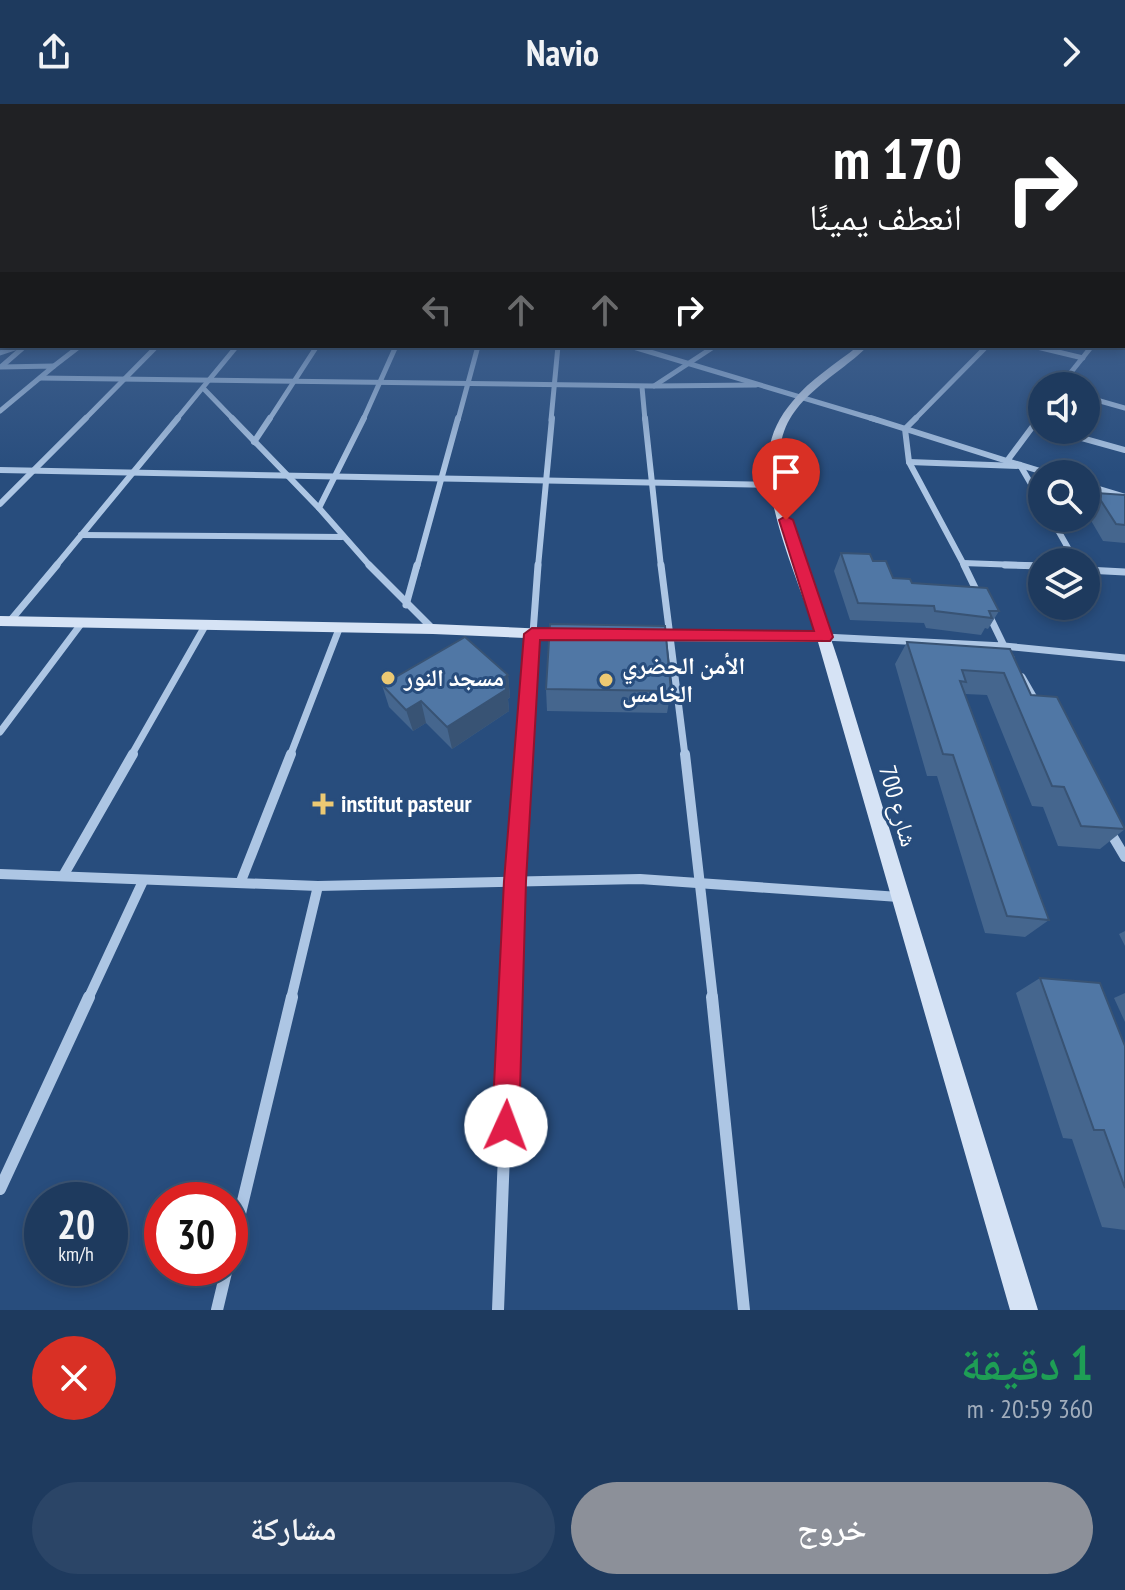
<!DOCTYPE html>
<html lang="ar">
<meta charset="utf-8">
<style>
body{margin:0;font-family:"PT Sans Narrow","Noto Naskh Arabic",sans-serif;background:#2b4567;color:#f1f3f6;direction:rtl;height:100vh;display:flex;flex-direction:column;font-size:30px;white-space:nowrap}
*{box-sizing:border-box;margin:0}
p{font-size:26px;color:#a1adbc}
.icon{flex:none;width:44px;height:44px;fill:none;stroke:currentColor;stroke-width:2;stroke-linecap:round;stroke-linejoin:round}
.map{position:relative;height:1206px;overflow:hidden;direction:ltr}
.drawer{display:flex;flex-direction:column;background:#1e3a5e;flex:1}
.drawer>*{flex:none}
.top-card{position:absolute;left:0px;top:0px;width:1126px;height:244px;box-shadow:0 4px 12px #0003,0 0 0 2px #3c5473;direction:rtl;background:#202124;color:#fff;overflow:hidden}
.buttons{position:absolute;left:1028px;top:268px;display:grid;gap:16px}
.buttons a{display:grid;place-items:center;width:72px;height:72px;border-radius:50%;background:#1e3a5e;box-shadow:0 4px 12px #0003,0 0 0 2px #3c5473;font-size:40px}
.speed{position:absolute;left:24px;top:1078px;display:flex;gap:16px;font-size:40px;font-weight:700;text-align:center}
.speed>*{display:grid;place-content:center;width:104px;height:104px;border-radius:50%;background:#1e3a5e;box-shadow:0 4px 12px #0003,0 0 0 2px #3c5473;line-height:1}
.speed small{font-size:20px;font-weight:400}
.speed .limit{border:12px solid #d22;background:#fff;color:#111}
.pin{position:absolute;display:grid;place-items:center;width:68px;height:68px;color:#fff;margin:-82px -34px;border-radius:50% 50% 50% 0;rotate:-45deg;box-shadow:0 0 8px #0007}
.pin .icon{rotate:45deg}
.me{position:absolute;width:88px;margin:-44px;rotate:2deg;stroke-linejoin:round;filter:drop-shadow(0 0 6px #0008)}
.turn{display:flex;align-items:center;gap:28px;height:168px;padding:0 32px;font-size:36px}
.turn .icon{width:104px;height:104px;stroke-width:2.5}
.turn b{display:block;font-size:56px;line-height:68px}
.lanes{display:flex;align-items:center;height:76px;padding:0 32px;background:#0003;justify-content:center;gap:40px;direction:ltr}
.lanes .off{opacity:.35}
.round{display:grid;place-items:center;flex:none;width:84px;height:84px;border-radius:42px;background:#2b4567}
.summary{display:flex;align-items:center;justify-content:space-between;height:136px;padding:0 32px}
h1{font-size:48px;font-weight:600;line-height:60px;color:#1e9e55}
.cta{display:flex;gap:16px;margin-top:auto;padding:16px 32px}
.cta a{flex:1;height:92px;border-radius:48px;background:#8c9099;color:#fff;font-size:32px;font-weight:600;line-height:92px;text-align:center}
.cta a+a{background:#2b4567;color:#f1f3f6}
header{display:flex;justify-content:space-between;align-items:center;height:104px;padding:0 32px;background:#1e3a5e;font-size:36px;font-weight:600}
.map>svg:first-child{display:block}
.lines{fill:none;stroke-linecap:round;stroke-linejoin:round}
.street-far4{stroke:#adc6e4;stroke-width:5}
.street-far3{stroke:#adc6e4;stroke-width:6}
.street-far2{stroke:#adc6e4;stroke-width:7}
.street-far1{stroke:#adc6e4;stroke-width:10}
.street{stroke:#adc6e4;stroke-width:12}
.secondary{fill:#d6e3f5;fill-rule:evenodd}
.wall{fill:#45668e}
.shaded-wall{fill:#385374}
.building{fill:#5077a5;stroke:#385374;stroke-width:2}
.route{fill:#e11d48;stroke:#92132f;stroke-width:2}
.poi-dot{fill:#ecc973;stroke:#284d7d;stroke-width:3}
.labels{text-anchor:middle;stroke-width:6;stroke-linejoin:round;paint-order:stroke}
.poi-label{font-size:24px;font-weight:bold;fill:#fff;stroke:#284d7d;text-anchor:start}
.street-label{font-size:24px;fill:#fff;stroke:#284d7d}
</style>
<header><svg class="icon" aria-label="forward" viewBox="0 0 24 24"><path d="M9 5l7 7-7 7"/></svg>Navio<svg class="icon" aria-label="share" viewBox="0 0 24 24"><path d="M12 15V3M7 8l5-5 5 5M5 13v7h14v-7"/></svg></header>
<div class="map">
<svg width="1125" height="1206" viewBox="0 0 1125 1206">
<rect width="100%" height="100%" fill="#284d7d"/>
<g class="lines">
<g class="street-far4">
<polyline points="630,242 877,316"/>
<polyline points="1033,242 1083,254"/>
<polyline points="0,249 21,242"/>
<polyline points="2,262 25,242"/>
<polyline points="54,262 80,242"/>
<polyline points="0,263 54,262 0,307"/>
<polyline points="40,274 654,282 715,242"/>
<polyline points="654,282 756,281"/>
<polyline points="1060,282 1092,242"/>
<polyline points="642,283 645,316"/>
<polyline points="204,285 234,316"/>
<polyline points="1086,293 1125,304"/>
<polyline points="84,316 157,242"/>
<polyline points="176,316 237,242"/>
<polyline points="269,316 317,242"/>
<polyline points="363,316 396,242"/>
<polyline points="458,316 478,242"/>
<polyline points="551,316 558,242"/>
<polyline points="914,316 987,242"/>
<polyline points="1037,316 1042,309"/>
</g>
<g class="street-far3">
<polyline points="232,314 319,404"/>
<polyline points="364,314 319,404 371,463"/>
<polyline points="645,314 661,463"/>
<polyline points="871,314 1007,357"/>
<polyline points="916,314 905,325 909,358 963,459"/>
<polyline points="1039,314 1007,357 1050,370"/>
<polyline points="1053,326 1125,346"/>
<polyline points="254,338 270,314"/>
<polyline points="909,358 1021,362"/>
<polyline points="1020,361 1042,399"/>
<polyline points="0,366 775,381"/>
<polyline points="1086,381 1125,393"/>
<polyline points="0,400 86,314"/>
<polyline points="1051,414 1076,458"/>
<polyline points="81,431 342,433"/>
<polyline points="55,463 178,314"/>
<polyline points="417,463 458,314"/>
<polyline points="538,463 552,314"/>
<polyline points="965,463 963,459 1042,462"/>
</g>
<g class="street-far2">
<polyline points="369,461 433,525"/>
<polyline points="661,461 685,652"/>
<polyline points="964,461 979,492"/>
<polyline points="1005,461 1042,462"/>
<polyline points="1086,466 1125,468"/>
<polyline points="406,501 417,461"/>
<polyline points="10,517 57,461"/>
<polyline points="824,533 1004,542 989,511"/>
<polyline points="1011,554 1004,542 1125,554"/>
<polyline points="1022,573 1037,599"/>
<polyline points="0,628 81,520"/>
<polyline points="131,652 205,522"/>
<polyline points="290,652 339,525"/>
<polyline points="524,652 538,461"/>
</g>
<g class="street-far1">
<polyline points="685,650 713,895"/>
<polyline points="1109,726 1125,753"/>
<polyline points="0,770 318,782 640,775 899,793"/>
<polyline points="63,772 133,650"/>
<polyline points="241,777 291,650"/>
<polyline points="88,895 143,777"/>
<polyline points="291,895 318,782"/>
<polyline points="510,895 524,650"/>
</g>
<g class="street">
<polyline points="712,893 744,1206"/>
<polyline points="0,1085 89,893"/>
<polyline points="230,1151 292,893"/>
<polyline points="217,1206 227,1164"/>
<polyline points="498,1206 510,893"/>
</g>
<g class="secondary">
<rect x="1124" y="212" width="1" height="5"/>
<polygon points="2,220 2,226 0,227 0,221"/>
<path d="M858 242H868C835 275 782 296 780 350 777 410 821 500 839 559 904 775 971 990 1038 1206H1010L818 538 645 537 638 532 645 527 815 528C799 478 763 400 769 348 771 329 780 312 792 298 810 275 836 260 858 242Z"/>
<polygon points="0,512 433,520 570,526 577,531 570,536 433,530 0,522"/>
</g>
</g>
<g class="wall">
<polygon points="1096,389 1125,391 1125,439 1103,437 1086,408 1086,404"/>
<polygon points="841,449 873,457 893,474 912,479 999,507 988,525 985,524 981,531 926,524 924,519 850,516 834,467"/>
<polygon points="907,538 1010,545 1031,591 1125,725 1100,745 1058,742 1043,703 1032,702 987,591 965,590 1049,816 1025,833 985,829 937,672 927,672 895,560"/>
<polygon points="508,571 510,593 508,595 509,607 452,645 426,619 413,627 389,603 382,581"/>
<polygon points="546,585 671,587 667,609 547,607"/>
<polygon points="1125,827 1125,842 1119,830"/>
<polygon points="1040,874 1125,942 1125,1126 1102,1123 1072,1035 1063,1034 1016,889"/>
<polygon points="1125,889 1125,918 1114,894"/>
</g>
<g class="shaded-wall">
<polygon points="508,571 510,593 508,595 509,607 452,645 447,623 498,577"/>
<polygon points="421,597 426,619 413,627 406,606"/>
</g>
<g class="building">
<polygon points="1096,389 1125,391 1125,421 1116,420"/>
<polygon points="841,449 870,450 873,457 886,457 893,474 910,475 912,479 987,484 999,507 989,507 992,514 935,507 934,502 858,499"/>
<polygon points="550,520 665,522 671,587 546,585"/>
<polygon points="465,533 508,571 498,577 507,585 447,623 421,597 406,606 382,581"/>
<polygon points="907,538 1010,545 1031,591 1057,593 1125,725 1081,722 1064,683 1052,682 1004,569 962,566 966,578 960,577 1049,816 1007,812 953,651 943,650"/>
<polygon points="1040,874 1100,879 1125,942 1125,1084 1104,1026 1094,1026"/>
</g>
<linearGradient id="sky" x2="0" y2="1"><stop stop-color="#162a45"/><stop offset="0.54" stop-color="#42628f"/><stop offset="1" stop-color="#42628f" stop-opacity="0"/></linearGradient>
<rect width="1125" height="369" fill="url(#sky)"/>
<polygon class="route" points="786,412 793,416 833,533 830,537 540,536 526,777 519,1022 515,1032 506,1036 496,1032 492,1022 504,777 524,530 532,524 814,527 779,416"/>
<g class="poi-dot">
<circle cx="388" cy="574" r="8"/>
<circle cx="606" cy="576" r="8"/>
<path d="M319 688h8v8h8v8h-8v8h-8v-8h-8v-8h8z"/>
</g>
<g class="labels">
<g class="poi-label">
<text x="622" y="570">الأمن الحضري<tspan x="622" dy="28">الخامس</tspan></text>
<text x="404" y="582">مسجد النور</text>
<text x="341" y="708">institut pasteur</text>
</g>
<g class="street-label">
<text transform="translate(898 702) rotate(74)" y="8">شارع 700</text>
</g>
</g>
</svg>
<div class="buttons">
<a><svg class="icon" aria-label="sound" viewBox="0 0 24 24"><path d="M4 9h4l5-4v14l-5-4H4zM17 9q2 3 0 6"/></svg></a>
<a><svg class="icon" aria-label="search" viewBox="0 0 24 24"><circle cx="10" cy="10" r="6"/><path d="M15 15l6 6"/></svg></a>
<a><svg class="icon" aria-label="layers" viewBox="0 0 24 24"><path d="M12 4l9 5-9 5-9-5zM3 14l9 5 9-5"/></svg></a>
</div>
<div class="speed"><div>20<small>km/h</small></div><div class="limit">30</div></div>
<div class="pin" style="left:786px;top:416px;background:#d93025"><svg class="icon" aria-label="arrive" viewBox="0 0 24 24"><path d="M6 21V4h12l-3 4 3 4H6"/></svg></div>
<svg class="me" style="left:506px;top:1022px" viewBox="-20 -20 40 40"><circle r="19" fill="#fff"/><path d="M0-13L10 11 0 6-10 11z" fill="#e11d48"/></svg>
<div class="top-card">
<div class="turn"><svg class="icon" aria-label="right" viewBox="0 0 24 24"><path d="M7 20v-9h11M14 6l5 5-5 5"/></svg><div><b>170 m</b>انعطف يمينًا</div></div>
<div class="lanes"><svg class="icon off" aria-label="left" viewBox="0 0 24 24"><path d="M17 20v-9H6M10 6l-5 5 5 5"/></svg><svg class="icon off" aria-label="ahead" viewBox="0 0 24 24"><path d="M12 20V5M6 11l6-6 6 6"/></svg><svg class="icon off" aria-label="ahead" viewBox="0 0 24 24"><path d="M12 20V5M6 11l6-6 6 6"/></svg><svg class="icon" aria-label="right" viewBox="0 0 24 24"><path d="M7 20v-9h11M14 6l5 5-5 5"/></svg></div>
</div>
</div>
<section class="drawer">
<div class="summary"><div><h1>1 دقيقة</h1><p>360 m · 20:59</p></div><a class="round" style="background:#d93025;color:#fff"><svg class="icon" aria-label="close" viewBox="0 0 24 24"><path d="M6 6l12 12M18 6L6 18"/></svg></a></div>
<div class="cta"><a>خروج</a><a>مشاركة</a></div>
</section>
